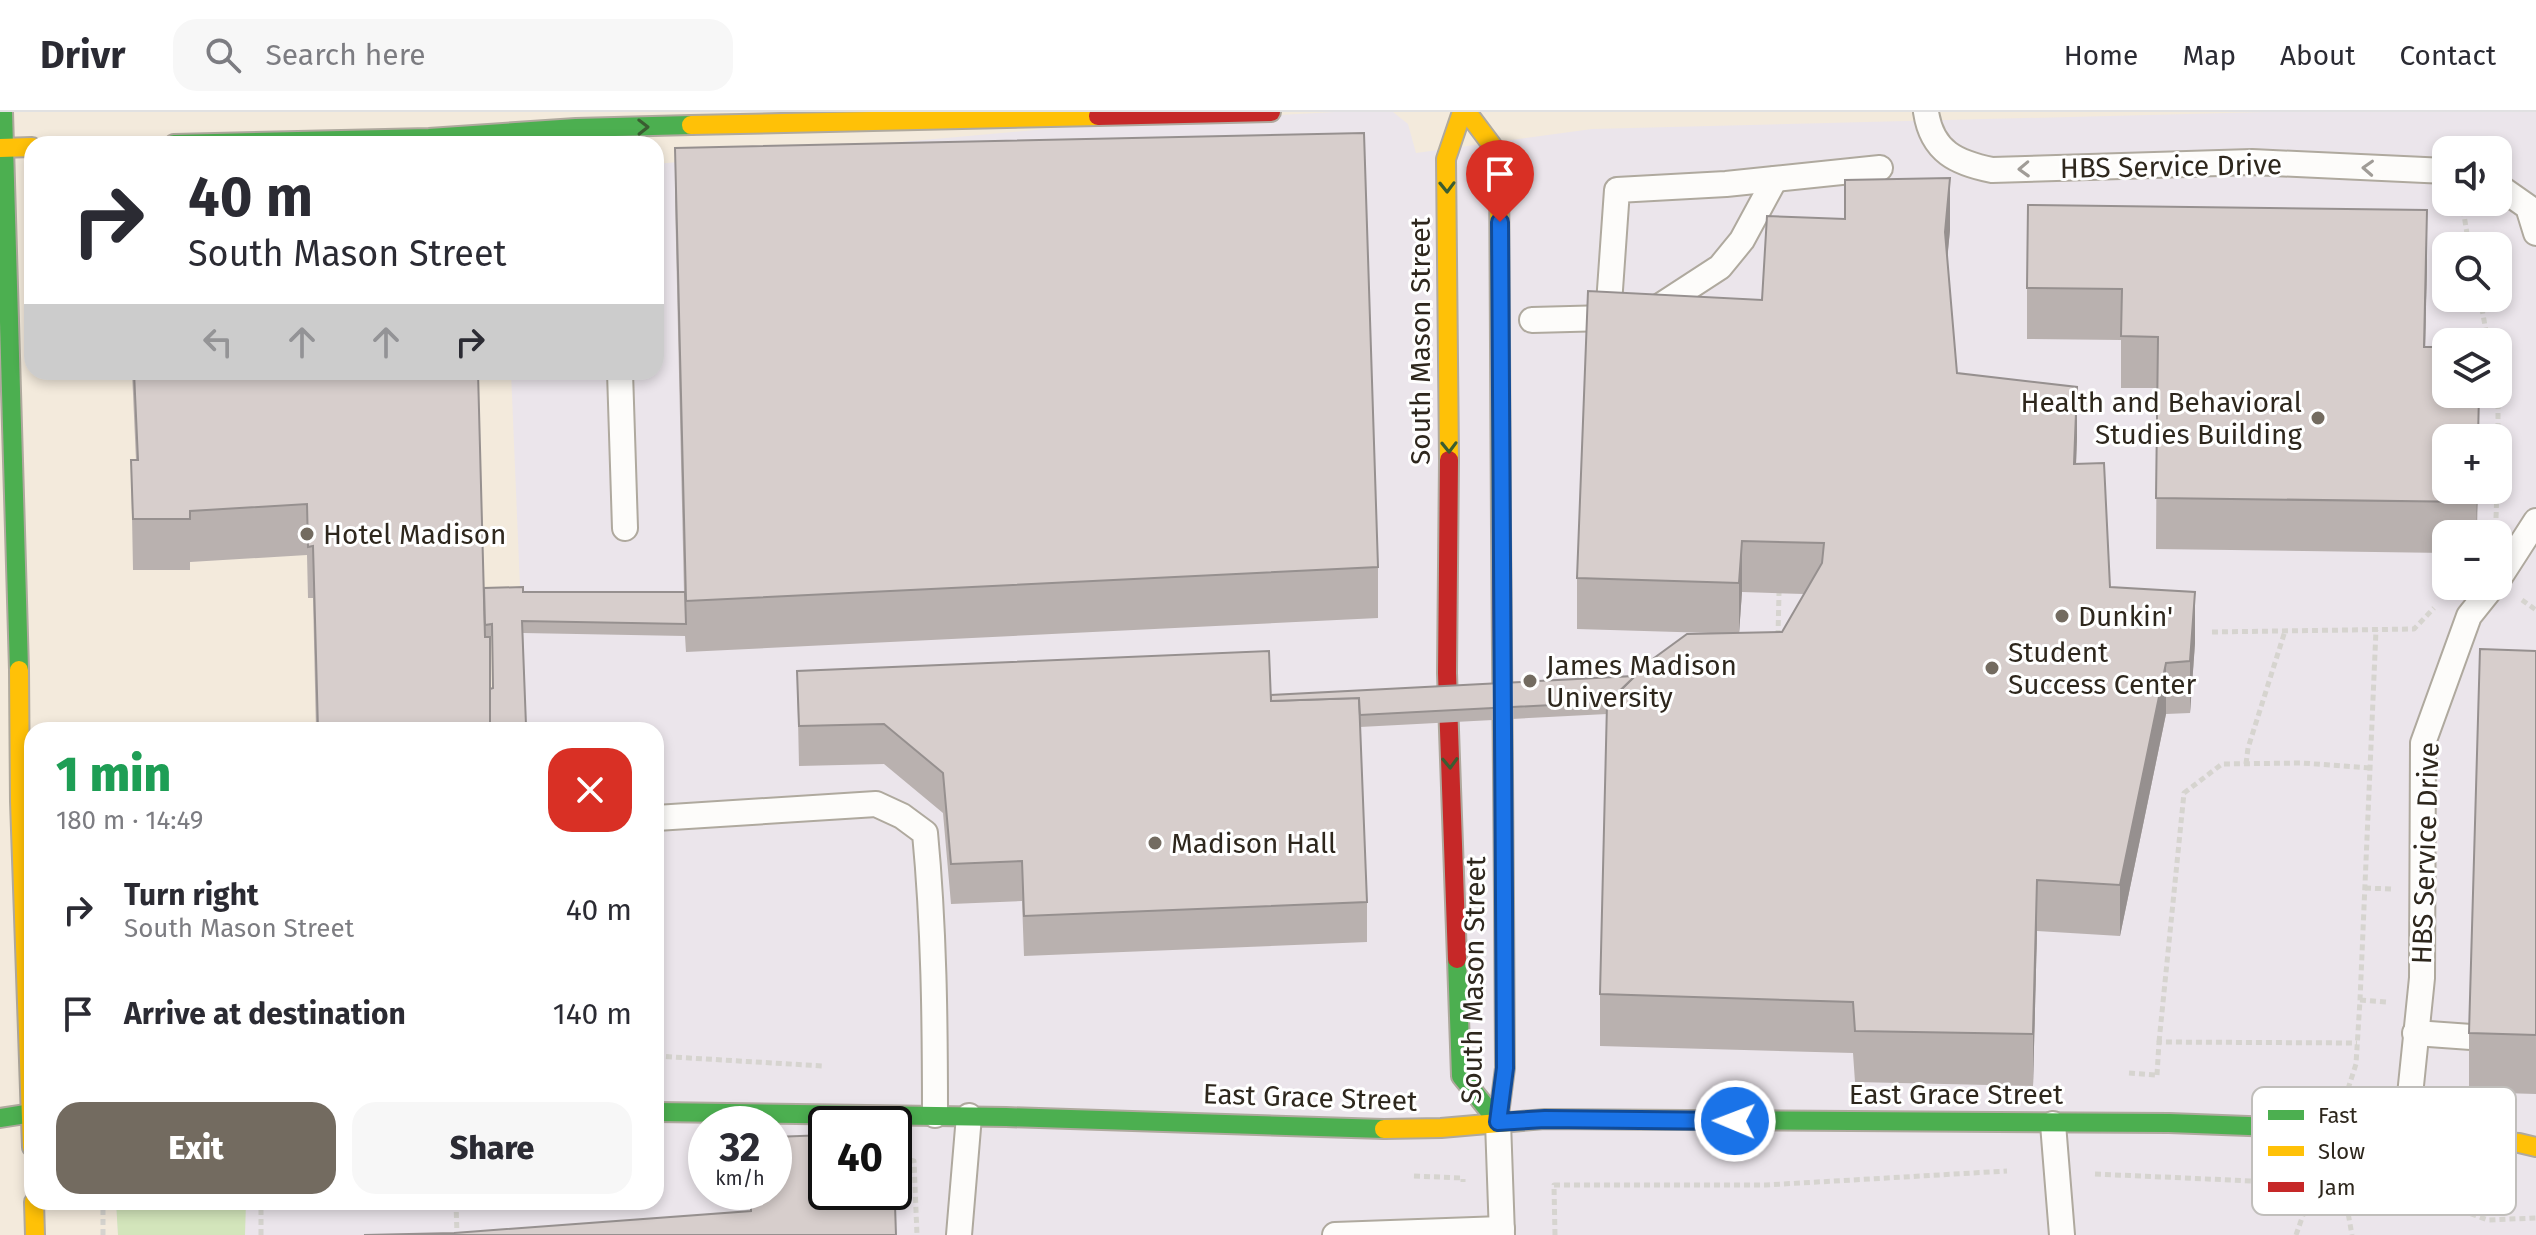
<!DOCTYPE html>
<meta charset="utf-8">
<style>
body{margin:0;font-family:"Fira Sans",sans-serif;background:#f7f7f7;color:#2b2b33;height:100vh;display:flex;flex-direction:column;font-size:30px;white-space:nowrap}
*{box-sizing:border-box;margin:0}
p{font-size:26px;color:#7c7c81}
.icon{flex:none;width:44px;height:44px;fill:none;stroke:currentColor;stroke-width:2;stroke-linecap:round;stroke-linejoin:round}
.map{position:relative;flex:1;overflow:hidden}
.panel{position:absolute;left:24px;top:610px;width:640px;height:488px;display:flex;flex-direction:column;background:#fff;border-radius:24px;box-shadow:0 4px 12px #0003}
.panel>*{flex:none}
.top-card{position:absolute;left:24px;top:24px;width:640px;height:244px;border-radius:24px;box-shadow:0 4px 12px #0003;background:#fff;color:#2b2b33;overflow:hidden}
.controls{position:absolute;left:2432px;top:24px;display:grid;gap:16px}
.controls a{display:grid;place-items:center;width:80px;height:80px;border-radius:16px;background:#fff;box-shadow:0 4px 12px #0003;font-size:40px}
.speed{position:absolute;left:688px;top:994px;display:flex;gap:16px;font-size:40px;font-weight:700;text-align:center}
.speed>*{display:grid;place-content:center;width:104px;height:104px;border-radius:50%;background:#fff;box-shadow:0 4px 12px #0003;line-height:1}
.speed small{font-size:20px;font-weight:400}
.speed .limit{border:4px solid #111;border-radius:12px;background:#fff;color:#111}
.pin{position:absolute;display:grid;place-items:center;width:68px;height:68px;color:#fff;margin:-82px -34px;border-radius:50% 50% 50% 0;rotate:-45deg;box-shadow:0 0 8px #0007}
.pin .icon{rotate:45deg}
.me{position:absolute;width:88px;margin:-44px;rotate:271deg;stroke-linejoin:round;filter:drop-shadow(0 0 6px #0008)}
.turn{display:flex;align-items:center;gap:28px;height:168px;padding:0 32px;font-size:36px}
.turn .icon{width:104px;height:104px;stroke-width:2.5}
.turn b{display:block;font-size:56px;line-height:68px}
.lanes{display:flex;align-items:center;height:76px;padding:0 32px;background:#0003;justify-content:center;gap:40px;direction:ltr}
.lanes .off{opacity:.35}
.round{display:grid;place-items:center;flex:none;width:84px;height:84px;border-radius:24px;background:#f7f7f7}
.headline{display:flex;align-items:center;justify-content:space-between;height:136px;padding:0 32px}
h1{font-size:48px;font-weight:800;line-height:60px;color:#1e9e55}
.action{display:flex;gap:16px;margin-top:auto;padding:16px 32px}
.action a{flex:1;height:92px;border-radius:24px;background:#736b60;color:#fff;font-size:32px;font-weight:800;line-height:92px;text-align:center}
.action a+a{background:#f7f7f7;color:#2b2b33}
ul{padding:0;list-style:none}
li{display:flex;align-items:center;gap:24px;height:104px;padding:0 32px}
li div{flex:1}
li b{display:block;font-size:30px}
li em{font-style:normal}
header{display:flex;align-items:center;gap:48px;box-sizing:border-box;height:112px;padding:0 40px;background:#fff;border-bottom:2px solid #e1e1e2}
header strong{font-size:38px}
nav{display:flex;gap:44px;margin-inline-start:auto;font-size:28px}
.search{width:560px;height:72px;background:#f7f7f7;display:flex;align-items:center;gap:20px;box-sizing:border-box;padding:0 28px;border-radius:24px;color:#7c7c81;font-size:30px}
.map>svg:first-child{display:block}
.education{fill:#ebe5eb;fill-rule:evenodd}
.green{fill:#d3e5bb}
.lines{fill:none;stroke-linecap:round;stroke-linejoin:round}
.lane-casing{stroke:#afa99e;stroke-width:28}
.fast-casing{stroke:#afa99e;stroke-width:22}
.slow-casing{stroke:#afa99e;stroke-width:22}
.jam-casing{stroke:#afa99e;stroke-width:22}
.path{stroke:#d6d4cf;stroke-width:5;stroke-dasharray:6 4;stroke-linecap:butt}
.lane{stroke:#fdfcfa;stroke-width:24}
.fast{stroke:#4caf50;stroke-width:18}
.slow{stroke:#ffc107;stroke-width:18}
.jam{stroke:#c62828;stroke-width:18}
.wall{fill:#b9b1af;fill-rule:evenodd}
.shaded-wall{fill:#96908f}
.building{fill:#d7cecc;stroke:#96908f;stroke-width:2}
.oneway{stroke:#3a5d31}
.oneway2{stroke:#a09c97}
.route-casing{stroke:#114b97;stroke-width:20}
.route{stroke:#1a73e8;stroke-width:14}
.poi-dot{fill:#736b60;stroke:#fff;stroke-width:3}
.labels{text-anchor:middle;stroke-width:6;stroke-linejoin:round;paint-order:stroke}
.street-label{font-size:28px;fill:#2e271d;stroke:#fff}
.poi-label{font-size:28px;fill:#2e271d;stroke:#fff;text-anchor:start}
.key{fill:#fff;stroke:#c0bebb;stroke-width:2}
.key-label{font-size:22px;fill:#2e271d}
</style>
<header>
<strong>Drivr</strong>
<div class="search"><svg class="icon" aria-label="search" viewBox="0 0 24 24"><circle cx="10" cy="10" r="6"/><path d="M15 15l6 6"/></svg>Search here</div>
<nav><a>Home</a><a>Map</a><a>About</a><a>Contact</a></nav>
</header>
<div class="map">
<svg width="2536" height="1123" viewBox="0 0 2536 1123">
<rect width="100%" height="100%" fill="#f3eadc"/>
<path class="education" d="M1335 0H1393L1408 12 1416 41 1592 17 2265 0H2536V1123H118L116 1090H656V618H526L511 260H656V52L1091 13ZM2446 38H2498V90H2446ZM2446 134H2498V186H2446ZM2446 230H2498V282H2446ZM2446 326H2498V378H2446ZM2446 422H2498V474H2446ZM706 1012H774V1080H706ZM826 1012H894V1080H826Z"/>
<polygon class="green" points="116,1090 246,1090 245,1123 118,1123"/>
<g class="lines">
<g class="lane-casing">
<g id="lane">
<path d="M1926 0C1932 40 1957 51 1992 58L2252 50 2446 59"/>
<polyline points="2498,74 2528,95 2536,121"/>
<polyline points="1608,206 1617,78 1726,72 1880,56"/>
<polyline points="1532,208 1608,206 1657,196 1720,155 1742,128 1775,67"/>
<polyline points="620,260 625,416"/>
<polyline points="2498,468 2536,409"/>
<path d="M656 706 876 692 902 704 925 721C934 815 935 909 935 1003"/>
<polyline points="2415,921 2471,925"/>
<polyline points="1498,1010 1502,1123"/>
<polyline points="2053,1012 2062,1123"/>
<polyline points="2406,1022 2422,866 2423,631 2469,504 2493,474"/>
<polyline points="959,1123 969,1004"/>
<polyline points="1335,1123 1502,1117"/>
</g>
</g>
<g class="fast-casing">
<g id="fast">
<polyline points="3,0 19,558"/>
<polyline points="174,32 429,26 576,16 691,13"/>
<polyline points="1457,847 1461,964 1498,1010"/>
<polyline points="656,1000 1006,1005 1384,1017"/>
<polyline points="0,1006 32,1001"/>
<polyline points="1687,1008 2169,1011 2301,1016"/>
</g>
</g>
<g class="slow-casing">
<g id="slow">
<polyline points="1467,0 1497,40 1499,47 1501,417"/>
<polyline points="691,13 1098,4"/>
<polyline points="0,36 32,35"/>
<polyline points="1449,348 1446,47 1462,0"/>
<polyline points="19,558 20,689 32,1035"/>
<polyline points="1498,1010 1505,956 1504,788"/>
<polyline points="2301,1016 2519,1031 2536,1035"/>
<polyline points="1384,1017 1441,1016 1545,1007 1687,1008"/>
<polyline points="34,1090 35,1123"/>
</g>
</g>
<g class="jam-casing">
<g id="jam">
<polyline points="1098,4 1271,0"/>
<polyline points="1449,348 1447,561 1457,847"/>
<polyline points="1501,417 1504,788"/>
</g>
</g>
<g class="path">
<polyline points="2455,90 2464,103 2469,134"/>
<polyline points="2480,186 2488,230"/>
<polyline points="2498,281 2498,331"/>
<polyline points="2496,406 2497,378"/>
<polyline points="2522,488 2536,498"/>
<polyline points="2212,520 2414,517 2434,496"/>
<polyline points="1778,524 1779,481"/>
<polyline points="2246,652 2248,636 2285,519"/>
<polyline points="2365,776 2391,777"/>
<polyline points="2360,888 2386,890"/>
<polyline points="2159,930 2184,681 2222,652 2302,651 2370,656"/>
<polyline points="656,944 823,954"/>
<polyline points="2129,961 2156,963"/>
<polyline points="2157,963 2159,930 2357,931"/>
<polyline points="2348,977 2356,952 2360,888 2376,518"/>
<polyline points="910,1048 914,1049 917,1123"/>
<polyline points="2095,1062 2343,1073 2407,1079 2488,1108 2536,1106"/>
<polyline points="1414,1064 1463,1066 1463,1070"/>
<polyline points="2343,1073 2352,1123"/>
<polyline points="736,1080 737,1106"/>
<polyline points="456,1090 457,1123"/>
<polyline points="103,1123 103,1090"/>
<polyline points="261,1123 261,1090"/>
<polyline points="1555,1123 1554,1073 1766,1073 2007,1059"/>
<polyline points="2296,1123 2314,1072"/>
</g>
<use href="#lane" class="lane"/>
<use href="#fast" class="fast"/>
<use href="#slow" class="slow"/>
<use href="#jam" class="jam"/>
</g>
<g class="wall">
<path d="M675 36 1378 455V506L686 540 685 524 523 521 526 618H316L313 486H308L307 443 190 450V458H133L131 348H136L132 260H478L484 476 523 480H684L675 87ZM485 524H492L493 576 490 577Z"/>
<path d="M1950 118 1947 147 1957 261 2077 326 2076 352 2110 475 2195 531 2190 601 2166 602 2120 824 2037 819 2033 974 1855 970 1853 941 1600 934V882L1607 602 1360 615 1367 790V830L1024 844 1022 789 951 792 943 701 884 652 799 654 797 559 1271 583 1635 564 1711 521 1577 517V466L1762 188ZM1742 480 1804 482 1782 520 1739 521Z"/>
<polygon points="2427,149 2425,235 2479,282 2479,326 2446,326 2478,378 2477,422 2446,422 2446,441 2156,437 2157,276 2121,276 2121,228 2027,227 2027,176"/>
<polygon points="2536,539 2536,982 2469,980 2469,921"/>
</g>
<g class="shaded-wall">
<polygon points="1950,66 1950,118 1945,171 1945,120"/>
<polygon points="2427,98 2427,149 2424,286 2424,235"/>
<polygon points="2077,275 2077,326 2074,403 2074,352"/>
<polygon points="2477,378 2478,378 2476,422"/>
<polygon points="1742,429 1742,480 1739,522 1739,471"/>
<polygon points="2195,480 2195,531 2190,601 2190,549"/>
<polygon points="2166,551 2166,602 2120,824 2120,773"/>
<polygon points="2037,768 2037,819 2033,974 2033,922"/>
</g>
<g class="building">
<polygon points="1364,21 1378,455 686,489 675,36"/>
<polygon points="1950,66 1945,120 1957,261 2077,275 2074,352 2104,351 2110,475 2195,480 2190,549 2166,551 2120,773 2037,768 2033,922 1855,919 1853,890 1600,882 1607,592 1650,549 1687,522 1782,520 1822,451 1824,431 1742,429 1739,471 1577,466 1588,179 1762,188 1767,104 1845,107 1845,68"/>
<polygon points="2028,93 2427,98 2424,235 2446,235 2446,282 2479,282 2478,326 2446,326 2446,378 2477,378 2476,390 2156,386 2158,225 2121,224 2122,177 2027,176"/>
<polygon points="134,260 478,260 485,525 490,525 490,618 318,618 313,434 308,435 307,392 190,399 190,407 133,407 131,348 138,348"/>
<polygon points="523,475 523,480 685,480 686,512 522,509 526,613 490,614 490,577 493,576 492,512 485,513 484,476"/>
<polygon points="2480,537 2536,539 2536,923 2469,921"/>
<polygon points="1269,539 1271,589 1359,586 1367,790 1024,804 1022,749 951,752 943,661 884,612 799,614 797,559"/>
<polygon points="1635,564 1608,590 1360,603 1359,586 1271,589 1271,583"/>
<polygon points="826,1023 826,1080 894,1080 894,1062 896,1123 364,1123 454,1121 751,1099 751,1080 774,1080 774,1025"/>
</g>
<defs><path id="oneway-chevron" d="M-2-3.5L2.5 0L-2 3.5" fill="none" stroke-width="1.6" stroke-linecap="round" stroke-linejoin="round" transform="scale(2)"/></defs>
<g class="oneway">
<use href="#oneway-chevron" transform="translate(643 15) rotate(-1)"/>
<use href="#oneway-chevron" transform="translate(1447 75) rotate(89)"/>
<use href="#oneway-chevron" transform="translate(1449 335) rotate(89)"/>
<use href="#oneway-chevron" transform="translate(1450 651) rotate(88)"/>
</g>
<g class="oneway2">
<use href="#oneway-chevron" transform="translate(2368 56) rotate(-177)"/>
<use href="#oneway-chevron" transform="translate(2024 57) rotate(178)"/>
</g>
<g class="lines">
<g class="route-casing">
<polyline id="route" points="1500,110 1505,956 1498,1010 1545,1007 1735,1009"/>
</g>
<use href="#route" class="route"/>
</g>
<g class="poi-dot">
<circle cx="2318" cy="306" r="8"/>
<circle cx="307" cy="422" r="8"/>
<circle cx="2062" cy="504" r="8"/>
<circle cx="1992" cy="556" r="8"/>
<circle cx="1530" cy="569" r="8"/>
<circle cx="1155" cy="731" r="8"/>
</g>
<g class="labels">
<g class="street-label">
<text transform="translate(2171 54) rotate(-1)" y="10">HBS Service Drive</text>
<text transform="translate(1420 229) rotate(-90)" y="10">South Mason Street</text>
<text transform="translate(2425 741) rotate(-88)" y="10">HBS Service Drive</text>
<text transform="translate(1473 868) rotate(-89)" y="10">South Mason Street</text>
<text x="1956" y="992">East Grace Street</text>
<text transform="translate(1310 985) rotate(2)" y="10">East Grace Street</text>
</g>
<g class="poi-label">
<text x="2302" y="300" text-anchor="end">Health and Behavioral<tspan x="2302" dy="32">Studies Building</tspan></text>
<text x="323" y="432">Hotel Madison</text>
<text x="2078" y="514">Dunkin'</text>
<text x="2008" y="550">Student<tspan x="2008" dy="32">Success Center</tspan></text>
<text x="1546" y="563">James Madison<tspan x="1546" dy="32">University</tspan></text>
<text x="1171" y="741">Madison Hall</text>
</g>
</g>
<rect x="2252" y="975" width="264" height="128" rx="12" class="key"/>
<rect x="2268" y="998" width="36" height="10" fill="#4caf50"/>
<rect x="2268" y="1034" width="36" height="10" fill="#ffc107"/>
<rect x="2268" y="1070" width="36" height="10" fill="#c62828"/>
<g class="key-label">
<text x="2318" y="1011">Fast</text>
<text x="2318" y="1047">Slow</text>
<text x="2318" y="1083">Jam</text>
</g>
</svg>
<div class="controls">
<a><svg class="icon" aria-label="sound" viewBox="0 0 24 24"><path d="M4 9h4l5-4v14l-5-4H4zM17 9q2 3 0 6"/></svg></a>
<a><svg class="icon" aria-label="search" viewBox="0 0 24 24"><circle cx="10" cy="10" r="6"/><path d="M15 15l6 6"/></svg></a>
<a><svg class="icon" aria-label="layers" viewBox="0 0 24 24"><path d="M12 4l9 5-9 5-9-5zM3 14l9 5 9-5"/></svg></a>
<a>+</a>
<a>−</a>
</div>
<div class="speed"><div>32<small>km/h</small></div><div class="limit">40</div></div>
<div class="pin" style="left:1500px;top:110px;background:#d93025"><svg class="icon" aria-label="arrive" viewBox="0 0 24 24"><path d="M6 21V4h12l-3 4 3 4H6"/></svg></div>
<svg class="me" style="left:1735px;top:1009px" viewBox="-20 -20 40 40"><circle r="17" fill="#1a73e8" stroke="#fff" stroke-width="3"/><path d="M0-11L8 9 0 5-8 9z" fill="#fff"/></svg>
<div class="top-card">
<div class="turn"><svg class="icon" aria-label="right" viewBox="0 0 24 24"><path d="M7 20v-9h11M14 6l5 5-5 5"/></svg><div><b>40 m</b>South Mason Street</div></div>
<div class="lanes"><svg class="icon off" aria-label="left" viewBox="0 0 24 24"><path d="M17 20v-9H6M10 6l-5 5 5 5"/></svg><svg class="icon off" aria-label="ahead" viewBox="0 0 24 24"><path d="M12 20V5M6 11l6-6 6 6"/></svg><svg class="icon off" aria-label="ahead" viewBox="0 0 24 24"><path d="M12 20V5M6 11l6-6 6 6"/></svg><svg class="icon" aria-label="right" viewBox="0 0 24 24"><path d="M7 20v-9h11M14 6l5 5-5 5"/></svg></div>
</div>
<section class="panel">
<div class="headline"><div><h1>1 min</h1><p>180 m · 14:49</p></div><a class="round" style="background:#d93025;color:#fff"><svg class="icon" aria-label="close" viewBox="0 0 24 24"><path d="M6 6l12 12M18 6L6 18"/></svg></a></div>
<ul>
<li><svg class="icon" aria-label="right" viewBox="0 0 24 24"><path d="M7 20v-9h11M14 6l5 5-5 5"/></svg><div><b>Turn right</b><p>South Mason Street</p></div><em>40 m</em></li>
<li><svg class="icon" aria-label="arrive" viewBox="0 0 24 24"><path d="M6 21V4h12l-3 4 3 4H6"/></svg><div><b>Arrive at destination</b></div><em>140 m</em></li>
</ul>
<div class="action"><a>Exit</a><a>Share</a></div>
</section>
</div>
